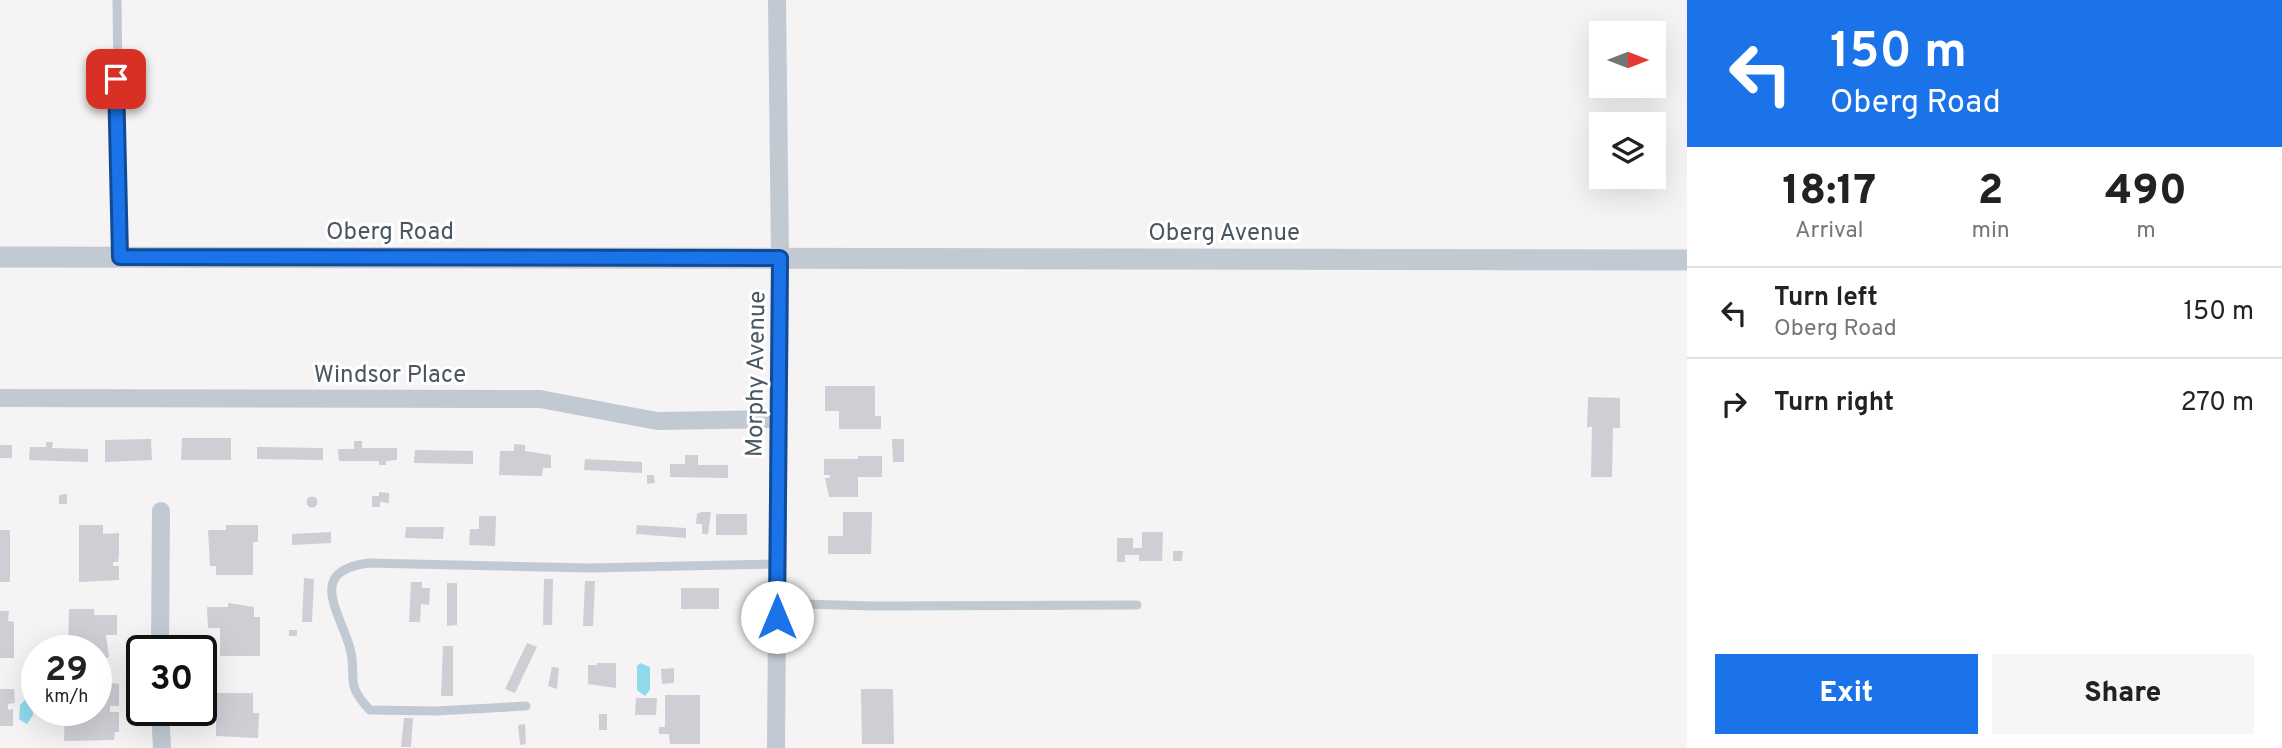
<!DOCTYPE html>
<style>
body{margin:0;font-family:Overpass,sans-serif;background:#f6f6f6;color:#222;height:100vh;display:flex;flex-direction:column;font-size:26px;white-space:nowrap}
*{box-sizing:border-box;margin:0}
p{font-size:23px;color:#767676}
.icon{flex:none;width:38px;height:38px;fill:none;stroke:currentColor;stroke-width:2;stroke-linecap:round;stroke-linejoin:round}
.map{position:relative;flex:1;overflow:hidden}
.side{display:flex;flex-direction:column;background:#fff;width:595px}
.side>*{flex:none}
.top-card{background:#1a73e8;color:#fff;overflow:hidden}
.needle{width:46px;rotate:90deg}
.buttons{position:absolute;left:1589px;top:21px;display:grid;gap:14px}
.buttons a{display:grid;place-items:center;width:77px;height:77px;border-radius:0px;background:#fff;box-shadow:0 7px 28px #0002;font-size:35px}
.speed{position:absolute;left:21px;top:635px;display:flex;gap:14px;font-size:35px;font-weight:700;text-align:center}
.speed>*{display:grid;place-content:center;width:91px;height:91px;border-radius:50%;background:#fff;box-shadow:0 7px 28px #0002;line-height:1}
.speed small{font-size:18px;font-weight:400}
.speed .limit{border:4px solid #111;border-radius:10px;background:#fff;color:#111}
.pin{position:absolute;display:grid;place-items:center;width:60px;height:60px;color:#fff;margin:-30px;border-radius:14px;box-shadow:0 4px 10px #0006}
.me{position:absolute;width:77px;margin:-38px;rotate:0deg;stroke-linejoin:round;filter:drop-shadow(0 0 5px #0008)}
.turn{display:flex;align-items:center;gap:24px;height:147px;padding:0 28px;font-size:32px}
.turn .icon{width:91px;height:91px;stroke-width:2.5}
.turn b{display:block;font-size:49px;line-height:60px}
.eta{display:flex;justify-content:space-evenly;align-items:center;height:119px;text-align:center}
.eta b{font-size:42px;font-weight:800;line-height:49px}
.primary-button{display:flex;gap:14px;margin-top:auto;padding:14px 28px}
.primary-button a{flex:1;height:80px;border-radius:0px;background:#1a73e8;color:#fff;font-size:28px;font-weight:800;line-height:80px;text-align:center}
.primary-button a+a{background:#f6f6f6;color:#222}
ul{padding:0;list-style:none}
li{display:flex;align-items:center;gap:21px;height:91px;padding:0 28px;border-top:2px solid #e0e0e0}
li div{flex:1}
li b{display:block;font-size:26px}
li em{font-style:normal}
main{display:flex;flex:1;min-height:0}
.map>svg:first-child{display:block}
.water{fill:#90daee}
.building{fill:#cdcfd5}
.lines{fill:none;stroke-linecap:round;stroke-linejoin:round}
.service{stroke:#c1cad2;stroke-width:9}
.minor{stroke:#c1cad2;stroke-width:18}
.tertiary{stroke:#c1cad2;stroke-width:21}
.route-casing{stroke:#114b97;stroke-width:18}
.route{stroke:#1a73e8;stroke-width:12}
.labels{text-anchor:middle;stroke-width:6;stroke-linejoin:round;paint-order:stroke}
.street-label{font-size:24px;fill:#4a5661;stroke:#fff}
</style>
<main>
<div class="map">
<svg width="1687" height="748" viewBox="0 0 1687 748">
<rect width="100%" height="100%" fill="#f5f3f3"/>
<g class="water">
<polygon points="640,663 650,667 650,690 645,696 637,690 637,666"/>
<polygon points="25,700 32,702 33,715 27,724 19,719 20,705"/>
</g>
<g class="building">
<polygon points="825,386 875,386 875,416 881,416 881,429 839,429 839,411 825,411"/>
<polygon points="1588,397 1620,398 1620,428 1613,428 1612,477 1591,477 1592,427 1587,427"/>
<polygon points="182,438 231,438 231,460 181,460"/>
<polygon points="151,439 152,460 105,462 105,440"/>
<polygon points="892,439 904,439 904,462 893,462"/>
<polygon points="354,441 362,441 362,448 397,448 397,460 386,461 386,465 379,465 379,461 339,461 338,449 354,449"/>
<polygon points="46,442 53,442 52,448 88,449 88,462 29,460 30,447 46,447"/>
<polygon points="514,444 525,445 525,451 551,455 551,468 543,468 542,476 499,475 500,451 514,451"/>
<rect x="0" y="445" width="12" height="13"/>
<polygon points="257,447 323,448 323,460 257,459"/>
<polygon points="415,450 473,451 473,464 414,463"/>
<polygon points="685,455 698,455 698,465 728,465 728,478 670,477 670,464 685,464"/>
<polygon points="858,456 882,456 882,477 858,477 858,497 829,497 825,478 830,478 830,475 824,475 824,459 858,459"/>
<polygon points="585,459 642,462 642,473 584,470"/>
<polygon points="647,475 654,475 655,483 647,484"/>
<polygon points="379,492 389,493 389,503 380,502 380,507 372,507 372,496 379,496"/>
<polygon points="67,494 67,504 59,504 59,495"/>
<circle cx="312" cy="502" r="5.5"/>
<polygon points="701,512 711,512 708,534 702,534 702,524 696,524 697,514"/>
<polygon points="843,512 872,512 871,554 828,554 828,536 843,536"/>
<rect x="716" y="514" width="31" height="21"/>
<polygon points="479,516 496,516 495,546 469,545 470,529 479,529"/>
<polygon points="79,525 103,525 103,534 119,533 119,554 118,562 113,562 113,566 119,566 119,580 79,582"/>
<polygon points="226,525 258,525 258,542 253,542 253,575 216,575 216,566 210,566 208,530 226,530"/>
<polygon points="637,525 686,528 686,538 636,534"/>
<polygon points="406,527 444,527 443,539 405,538"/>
<rect x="0" y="530" width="10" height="52"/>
<polygon points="331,532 331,543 292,545 292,534"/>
<polygon points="1142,532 1163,532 1162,561 1139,561 1139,555 1125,555 1125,562 1117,562 1117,538 1133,538 1133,548 1142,548"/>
<polygon points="1173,551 1183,551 1182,561 1173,561"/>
<polygon points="304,578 314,579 312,622 302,622"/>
<polygon points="544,579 553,579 552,625 543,625"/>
<polygon points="585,581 595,581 593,626 583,626"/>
<polygon points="411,582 422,582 422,588 430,588 429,605 421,604 420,622 409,622"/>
<polygon points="447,583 457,583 457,625 447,626"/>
<rect x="681" y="588" width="38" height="21"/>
<polygon points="228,603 254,607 254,617 260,617 260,656 220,656 220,628 208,628 207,607 228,607"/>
<polygon points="69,609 94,609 94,615 117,615 117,635 106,635 109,657 96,661 96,651 68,651"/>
<polygon points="0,611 9,611 8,621 14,622 14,658 0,658"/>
<rect x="289" y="630" width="8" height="6"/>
<polygon points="527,643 537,647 515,693 505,689"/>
<polygon points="443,646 453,646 453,696 441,696"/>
<polygon points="597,663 616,663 616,688 588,684 588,665 597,665"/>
<polygon points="552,667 559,668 557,689 548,686"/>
<polygon points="674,668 674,683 662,684 661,669"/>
<polygon points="96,681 119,684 119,706 110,706 110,712 119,712 119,732 115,732 114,740 64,741 65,710 96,710"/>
<polygon points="0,689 14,689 15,703 8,704 8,710 13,709 13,726 0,726"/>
<polygon points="861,689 893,689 894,744 862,744"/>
<polygon points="208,693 253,693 253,713 259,713 258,738 216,736 216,711 207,711"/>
<polygon points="665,695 700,695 700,744 670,744 669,734 659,734 659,727 665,727"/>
<polygon points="636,698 657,698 656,715 635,715"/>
<rect x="599" y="714" width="8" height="16"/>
<polygon points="404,718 413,718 411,747 401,747"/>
<polygon points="525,724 526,744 520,745 518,725"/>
</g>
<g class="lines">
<g class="service">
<polyline points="117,0 120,257"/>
<polyline points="777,597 802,604 873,606 1137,605"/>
<path d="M526 706 436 711 370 710C342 682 359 675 349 645 338 609 308 571 368 563L590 568 777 564"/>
</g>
<g class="minor">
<polyline points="0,398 540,399 657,421 778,419"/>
<polyline points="160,651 161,511"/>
<polyline points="160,710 162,748"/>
<polyline points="776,748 780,258 777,0"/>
</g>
<polyline class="tertiary" points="0,257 1687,260"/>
</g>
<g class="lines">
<g class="route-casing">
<polyline id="route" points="116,79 120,257 780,258 777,617"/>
</g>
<use href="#route" class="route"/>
</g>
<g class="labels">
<g class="street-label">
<text x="390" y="239">Oberg Road</text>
<text x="1224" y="240">Oberg Avenue</text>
<text x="390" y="382">Windsor Place</text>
<text transform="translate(755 374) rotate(-89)" y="8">Morphy Avenue</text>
</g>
</g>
</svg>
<div class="buttons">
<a><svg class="needle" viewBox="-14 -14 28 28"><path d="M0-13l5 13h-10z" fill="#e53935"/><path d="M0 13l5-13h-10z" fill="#767676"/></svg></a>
<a><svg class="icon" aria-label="layers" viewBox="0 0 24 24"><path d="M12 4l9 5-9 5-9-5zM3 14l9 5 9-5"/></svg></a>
</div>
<div class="speed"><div>29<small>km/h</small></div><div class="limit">30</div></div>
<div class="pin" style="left:116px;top:79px;background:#d93025"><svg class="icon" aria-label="arrive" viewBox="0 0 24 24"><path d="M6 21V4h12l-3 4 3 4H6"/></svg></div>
<svg class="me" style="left:777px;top:617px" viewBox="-20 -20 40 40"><circle r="19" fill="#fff"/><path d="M0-13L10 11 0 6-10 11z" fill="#1a73e8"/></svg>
</div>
<section class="side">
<div class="top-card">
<div class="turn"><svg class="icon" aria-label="left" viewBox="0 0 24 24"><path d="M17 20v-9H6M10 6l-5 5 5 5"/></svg><div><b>150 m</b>Oberg Road</div></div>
</div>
<div class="eta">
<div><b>18:17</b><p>Arrival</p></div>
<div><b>2</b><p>min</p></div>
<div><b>490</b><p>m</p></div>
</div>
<ul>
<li><svg class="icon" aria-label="left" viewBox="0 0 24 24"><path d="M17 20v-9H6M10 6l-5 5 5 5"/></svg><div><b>Turn left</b><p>Oberg Road</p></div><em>150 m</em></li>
<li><svg class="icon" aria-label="right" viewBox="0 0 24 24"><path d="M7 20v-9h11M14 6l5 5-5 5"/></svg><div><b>Turn right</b></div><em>270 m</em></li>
</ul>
<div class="primary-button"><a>Exit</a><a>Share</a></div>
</section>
</main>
